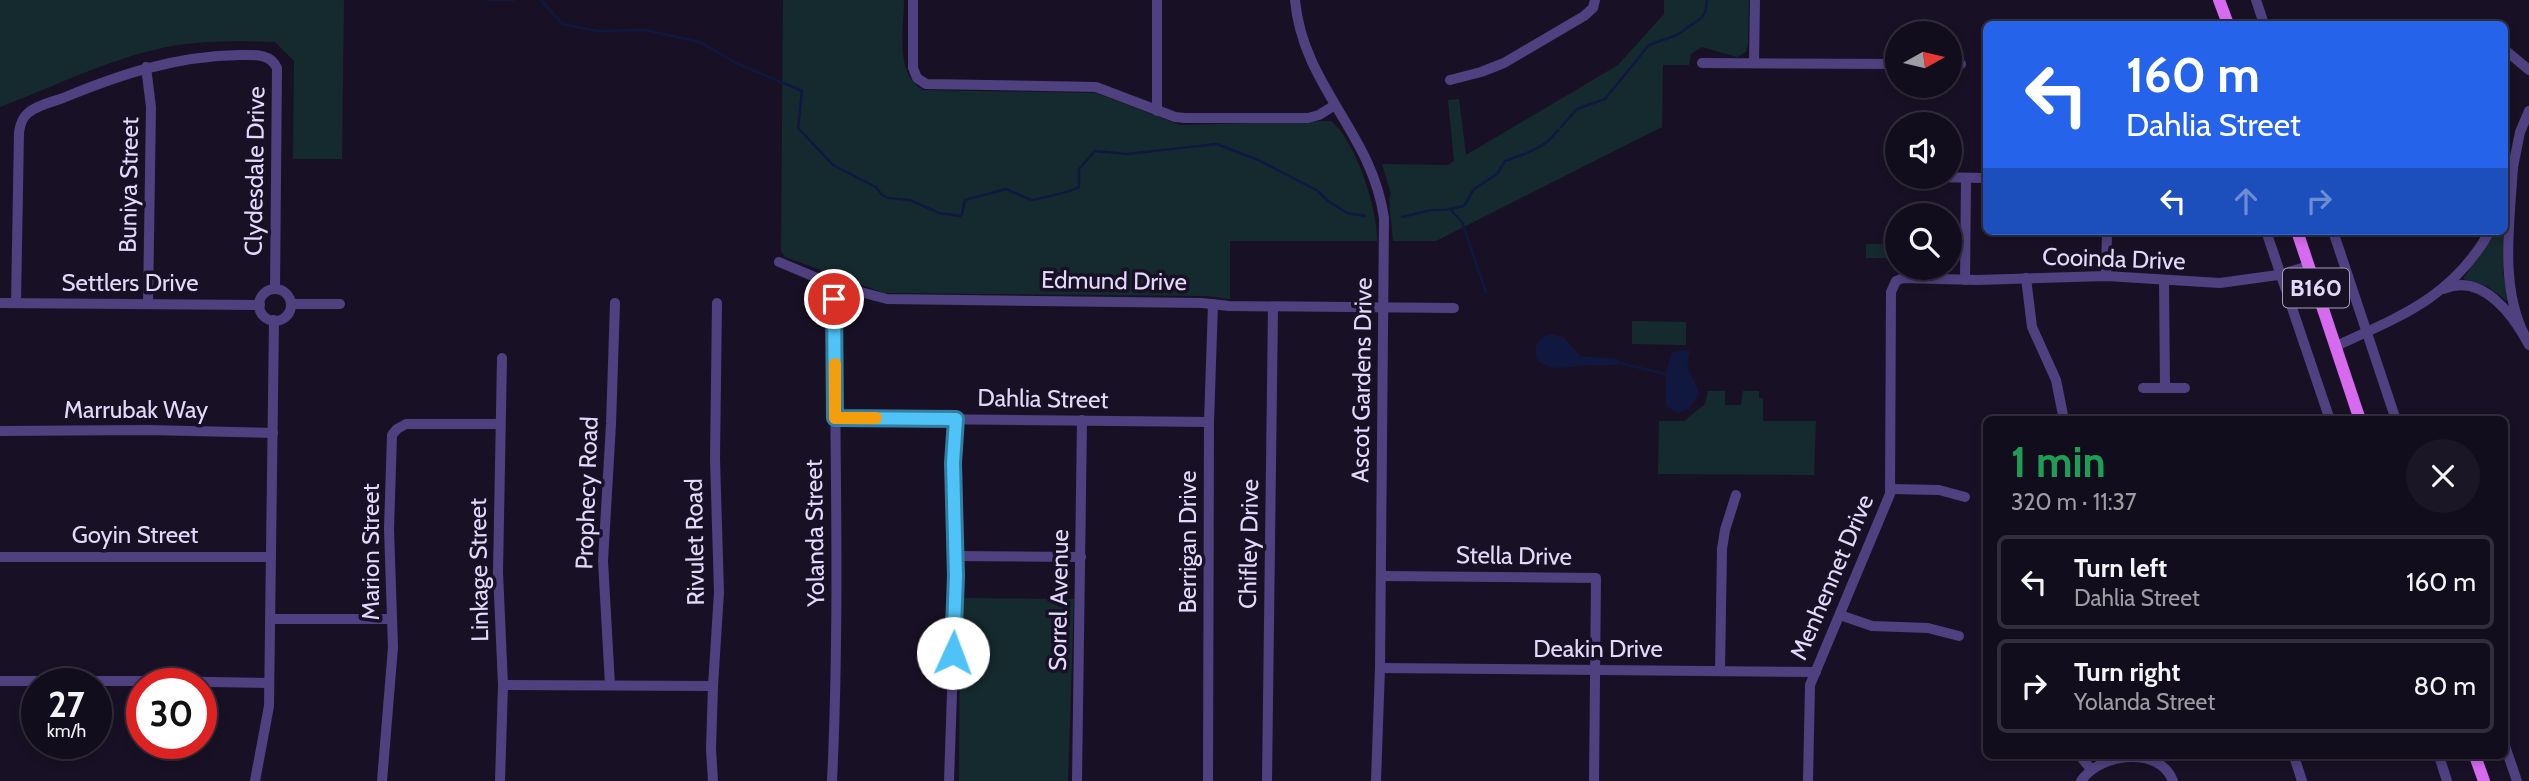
<!DOCTYPE html>
<meta charset="utf-8">
<style>
body{margin:0;font-family:Cabin,sans-serif;background:#1b1625;color:#f1f3f6;height:100vh;display:flex;flex-direction:column;font-size:26px;white-space:nowrap}
*{box-sizing:border-box;margin:0}
p{font-size:23px;color:#9c9ca3}
.icon{flex:none;width:38px;height:38px;fill:none;stroke:currentColor;stroke-width:2;stroke-linecap:round;stroke-linejoin:round}
.map{position:relative;flex:1;overflow:hidden}
.drawer{position:absolute;left:1983px;top:416px;width:525px;height:343px;display:flex;flex-direction:column;background:#120d1c;border-radius:10px;box-shadow:0 4px 10px #0003,0 0 0 2px #312d3b}
.drawer>*{flex:none}
.banner{position:absolute;left:1983px;top:21px;width:525px;height:214px;border-radius:10px;box-shadow:0 4px 10px #0003,0 0 0 2px #312d3b;background:#2563eb;color:#fff;overflow:hidden}
.needle{width:46px;rotate:82deg}
.buttons{position:absolute;left:1885px;top:21px;display:grid;gap:14px}
.buttons a{display:grid;place-items:center;width:77px;height:77px;border-radius:50%;background:#120d1c;box-shadow:0 4px 10px #0003,0 0 0 2px #312d3b;font-size:35px}
.speed{position:absolute;left:21px;top:668px;display:flex;gap:14px;font-size:35px;font-weight:700;text-align:center}
.speed>*{display:grid;place-content:center;width:91px;height:91px;border-radius:50%;background:#120d1c;box-shadow:0 4px 10px #0003,0 0 0 2px #312d3b;line-height:1}
.speed small{font-size:18px;font-weight:400}
.speed .limit{border:10px solid #d22;background:#fff;color:#111}
.pin{position:absolute;display:grid;place-items:center;width:60px;height:60px;color:#fff;margin:-30px;border:4px solid #fff;border-radius:50%;box-shadow:0 2px 7px #0007}
.me{position:absolute;width:77px;margin:-38px;rotate:2deg;stroke-linejoin:round;filter:drop-shadow(0 0 5px #0008)}
.turn{display:flex;align-items:center;gap:24px;height:147px;padding:0 28px;font-size:32px}
.turn .icon{width:91px;height:91px;stroke-width:2.5}
.turn b{display:block;font-size:49px;line-height:60px}
.lanes{display:flex;align-items:center;height:66px;padding:0 28px;background:#0003;justify-content:center;gap:35px;direction:ltr}
.lanes .off{opacity:.35}
.round{display:grid;place-items:center;flex:none;width:74px;height:74px;border-radius:37px;background:#1b1625}
.head{display:flex;align-items:center;justify-content:space-between;height:119px;padding:0 28px}
h1{font-size:42px;font-weight:700;line-height:52px;color:#1e9e55}
ul{padding:0;list-style:none}
li{display:flex;align-items:center;gap:21px;height:94px;margin:0 14px 10px;padding:0 14px;border:4px solid #312d3b;border-radius:10px}
li div{flex:1}
li b{display:block;font-size:26px}
li em{font-style:normal}
.map>svg:first-child{display:block}
.green{fill:#152a2e}
.water{fill:#10183f}
.lines{fill:none;stroke-linecap:round;stroke-linejoin:round}
.stream{stroke:#10183f;stroke-width:2.5}
.minor{stroke:#4f417f;stroke-width:10}
.major{stroke:#d66bf0;stroke-width:12}
.route-casing{stroke:#337fa1;stroke-width:18}
.route{stroke:#4fc3f7;stroke-width:12}
.slow{stroke:#f59e0b;stroke-width:12}
.labels{text-anchor:middle;stroke-width:7;stroke-linejoin:round;paint-order:stroke}
.shield{fill:#181125;stroke:#a69dbb;stroke-width:2}
.shield-label{font-size:23px;font-weight:bold;fill:#e3d9fb}
.street-label{font-size:24px;fill:#e3d9fb;stroke:#181125}
</style>
<div class="map">
<svg width="2529" height="781" viewBox="0 0 2529 781">
<rect width="100%" height="100%" fill="#181125"/>
<g class="green">
<path d="M0 0H344L342 159H293L294 61 275 42C243 41 210 40 178 45 116 55 58 85 0 107Z"/>
<path d="M783 0H904C904 29 894 73 923 90L1096 93 1180 125 1331 121C1356 141 1378 210 1377 241H1230V299L1206 296 884 293 785 257 781 251Z"/>
<polygon points="1664,0 1749,0 1748,43 1746,52 1737,57 1702,47 1691,54 1689,65 1663,65 1662,127 1436,241 1393,241 1389,199 1391,194 1382,164 1448,165 1454,161 1448,100 1459,99 1466,155 1618,65 1664,14"/>
<polygon points="2497,231 2503,231 2503,271 2507,301 2487,286 2463,279"/>
<rect x="1866" y="244" width="30" height="14"/>
<polygon points="1632,321 1686,322 1686,345 1632,344"/>
<polygon points="1708,391 1725,391 1725,405 1741,405 1743,391 1759,391 1759,398 1763,398 1763,421 1816,421 1814,475 1658,474 1659,421 1684,421 1705,404"/>
<polygon points="960,598 1074,599 1068,781 959,781"/>
</g>
<g class="water">
<path d="M1553 334 1564 338 1580 356 1618 359 1619 364C1610 366 1600 365 1590 365 1572 365 1548 375 1536 357 1534 344 1540 335 1553 334Z"/>
<path d="M1688 350 1690 351C1683 374 1694 373 1699 394L1689 409 1678 413 1666 406V372L1672 352Z"/>
</g>
<g class="lines">
<g class="stream">
<polyline points="489,0 514,0"/>
<path d="M541 0 562 24 597 31 645 30 700 42 736 63 802 91 798 128 833 165 876 187 882 195 888 198 910 200 939 213 960 216 962 214 965 200 1006 189 1031 200C1040 199 1073 191 1079 187V169L1095 151 1127 154 1217 144 1258 160 1318 191 1328 201 1347 213 1365 216"/>
<polyline points="1561,127 1577,109 1605,99 1649,45 1677,35 1701,18 1705,13 1707,0"/>
<polyline points="1450,209 1462,222 1486,292"/>
<path d="M1402 217 1431 210H1445L1464 206 1474 189 1497 174 1505 161C1525 154 1546 148 1558 130"/>
<polyline points="1619,363 1666,374"/>
</g>
<g class="minor">
<polyline points="913,0 913,68 917,78 926,84 1096,87 1175,117 1185,118 1308,118 1319,115 1335,105"/>
<polyline points="1157,0 1157,111"/>
<path d="M1295 0C1303 87 1372 132 1384 218L1380 668 1376 781"/>
<polyline points="2256,0 2264,24"/>
<polyline points="2504,49 2529,70"/>
<polyline points="1702,63 1897,64"/>
<polyline points="1754,63 1755,0"/>
<polyline points="1950,64 1961,64"/>
<polyline points="146,67 151,107 148,304"/>
<polyline points="1450,80 1481,72 1504,63 1584,16 1593,8 1595,0"/>
<path d="M2513 167C2510 221 2499 286 2525 336"/>
<polyline points="2512,172 2520,132 2529,111"/>
<polyline points="1933,177 1986,178"/>
<polyline points="2266,231 2330,420"/>
<polyline points="2333,231 2396,420"/>
<polyline points="779,262 834,285 887,299 1202,303 1229,306 1454,308"/>
<polyline points="2106,276 2107,231"/>
<polyline points="2026,278 2032,327 2056,380 2064,420"/>
<polyline points="1965,280 1966,179"/>
<polyline points="2164,280 2165,387"/>
<path d="M2444 289C2482 272 2514 316 2529 345"/>
<circle cx="275" cy="305" r="16"/>
<polyline points="0,303 260,305"/>
<path d="M16 303 19 132C20 125 22 118 28 113 37 105 52 102 63 98 121 74 176 56 240 55 254 55 270 53 277 68L275 289"/>
<polyline points="291,304 340,304"/>
<path d="M2336 346C2401 316 2453 297 2490 231"/>
<polyline points="2143,388 2185,388"/>
<polyline points="835,418 1209,422"/>
<polyline points="0,431 148,430 273,433"/>
<polyline points="1891,489 1939,490 1965,497"/>
<polyline points="956,556 1081,557"/>
<polyline points="0,557 271,557"/>
<polyline points="1381,576 1596,578 1594,781"/>
<polyline points="1840,615 1872,626 1928,628 1959,636"/>
<polyline points="270,619 392,619"/>
<polyline points="1380,668 1816,672"/>
<polyline points="1720,670 1722,549 1725,530 1736,495"/>
<polyline points="0,681 150,681 269,683"/>
<polyline points="503,685 713,686"/>
<polyline points="610,685 603,561 611,424 615,303"/>
<polyline points="2504,743 2517,781"/>
<polyline points="2080,756 2091,769"/>
<polyline points="2294,756 2302,781"/>
<polyline points="2439,756 2447,781"/>
<polyline points="255,781 269,706 274,320"/>
<polyline points="382,781 393,647 389,529 392,435 397,429 406,424 500,424"/>
<polyline points="500,781 503,685 498,572 502,358"/>
<polyline points="713,781 711,749 713,686 719,592 715,459 717,303"/>
<path d="M832 781C840 615 835 450 834 285"/>
<polyline points="949,781 956,576 953,502 956,419"/>
<polyline points="1077,781 1082,420"/>
<polyline points="1208,781 1209,422 1213,304"/>
<polyline points="1267,781 1273,307"/>
<polyline points="1808,781 1810,685 1890,494 1891,292 1896,281 1903,278 1978,280 2106,276 2220,283 2278,275 2309,266"/>
<path d="M2081 781C2100 753 2159 745 2173 781"/>
</g>
<g class="major">
<polyline points="2219,0 2228,24"/>
<polyline points="2297,231 2360,420"/>
<polyline points="2475,756 2484,781"/>
</g>
</g>
<g class="lines">
<g class="route-casing">
<polyline id="route" points="834,299 835,418 956,419 953,463 956,576 953,653"/>
</g>
<use href="#route" class="route"/>
<polyline class="slow" points="835,364 835,418 876,418"/>
</g>
<g class="labels">
<rect class="shield" x="2283" y="268.5" width="66" height="39" rx="5"/>
<g class="shield-label">
<text x="2316" y="296">B160</text>
</g>
<g class="street-label">
<text transform="translate(255 171) rotate(-89)" y="8">Clydesdale Drive</text>
<text transform="translate(129 185) rotate(-89)" y="8">Buniya Street</text>
<text transform="translate(2114 259) rotate(2)" y="8">Cooinda Drive</text>
<text transform="translate(1114 281) rotate(1)" y="8">Edmund Drive</text>
<text x="130" y="291">Settlers Drive</text>
<text transform="translate(1362 380) rotate(-89)" y="8">Ascot Gardens Drive</text>
<text transform="translate(1043 399) rotate(1)" y="8">Dahlia Street</text>
<text x="136" y="418">Marrubak Way</text>
<text transform="translate(587 493) rotate(-88)" y="8">Prophecy Road</text>
<text transform="translate(815 533) rotate(-91)" y="8">Yolanda Street</text>
<text x="135" y="543">Goyin Street</text>
<text transform="translate(695 542) rotate(-91)" y="8">Rivulet Road</text>
<text transform="translate(1188 542) rotate(-90)" y="8">Berrigan Drive</text>
<text transform="translate(1249 544) rotate(-89)" y="8">Chifley Drive</text>
<text transform="translate(371 552) rotate(-90)" y="8">Marion Street</text>
<text transform="translate(1514 556) rotate(1)" y="8">Stella Drive</text>
<text transform="translate(479 570) rotate(-91)" y="8">Linkage Street</text>
<text transform="translate(1832 577) rotate(-67)" y="8">Menhennet Drive</text>
<text transform="translate(1059 600) rotate(-89)" y="8">Sorrel Avenue</text>
<text x="1598" y="657">Deakin Drive</text>
</g>
</g>
</svg>
<div class="buttons">
<a><svg class="needle" viewBox="-14 -14 28 28"><path d="M0-13l5 13h-10z" fill="#e53935"/><path d="M0 13l5-13h-10z" fill="#9c9ca3"/></svg></a>
<a><svg class="icon" aria-label="sound" viewBox="0 0 24 24"><path d="M4 9h4l5-4v14l-5-4H4zM17 9q2 3 0 6"/></svg></a>
<a><svg class="icon" aria-label="search" viewBox="0 0 24 24"><circle cx="10" cy="10" r="6"/><path d="M15 15l6 6"/></svg></a>
</div>
<div class="speed"><div>27<small>km/h</small></div><div class="limit">30</div></div>
<div class="pin" style="left:834px;top:299px;background:#d93025"><svg class="icon" aria-label="arrive" viewBox="0 0 24 24"><path d="M6 21V4h12l-3 4 3 4H6"/></svg></div>
<svg class="me" style="left:953px;top:653px" viewBox="-20 -20 40 40"><circle r="19" fill="#fff"/><path d="M0-13L10 11 0 6-10 11z" fill="#4fc3f7"/></svg>
<div class="banner">
<div class="turn"><svg class="icon" aria-label="left" viewBox="0 0 24 24"><path d="M17 20v-9H6M10 6l-5 5 5 5"/></svg><div><b>160 m</b>Dahlia Street</div></div>
<div class="lanes"><svg class="icon" aria-label="left" viewBox="0 0 24 24"><path d="M17 20v-9H6M10 6l-5 5 5 5"/></svg><svg class="icon off" aria-label="ahead" viewBox="0 0 24 24"><path d="M12 20V5M6 11l6-6 6 6"/></svg><svg class="icon off" aria-label="right" viewBox="0 0 24 24"><path d="M7 20v-9h11M14 6l5 5-5 5"/></svg></div>
</div>
<section class="drawer">
<div class="head"><div><h1>1 min</h1><p>320 m · 11:37</p></div><a class="round"><svg class="icon" aria-label="close" viewBox="0 0 24 24"><path d="M6 6l12 12M18 6L6 18"/></svg></a></div>
<ul>
<li><svg class="icon" aria-label="left" viewBox="0 0 24 24"><path d="M17 20v-9H6M10 6l-5 5 5 5"/></svg><div><b>Turn left</b><p>Dahlia Street</p></div><em>160 m</em></li>
<li><svg class="icon" aria-label="right" viewBox="0 0 24 24"><path d="M7 20v-9h11M14 6l5 5-5 5"/></svg><div><b>Turn right</b><p>Yolanda Street</p></div><em>80 m</em></li>
</ul>
</section>
</div>
